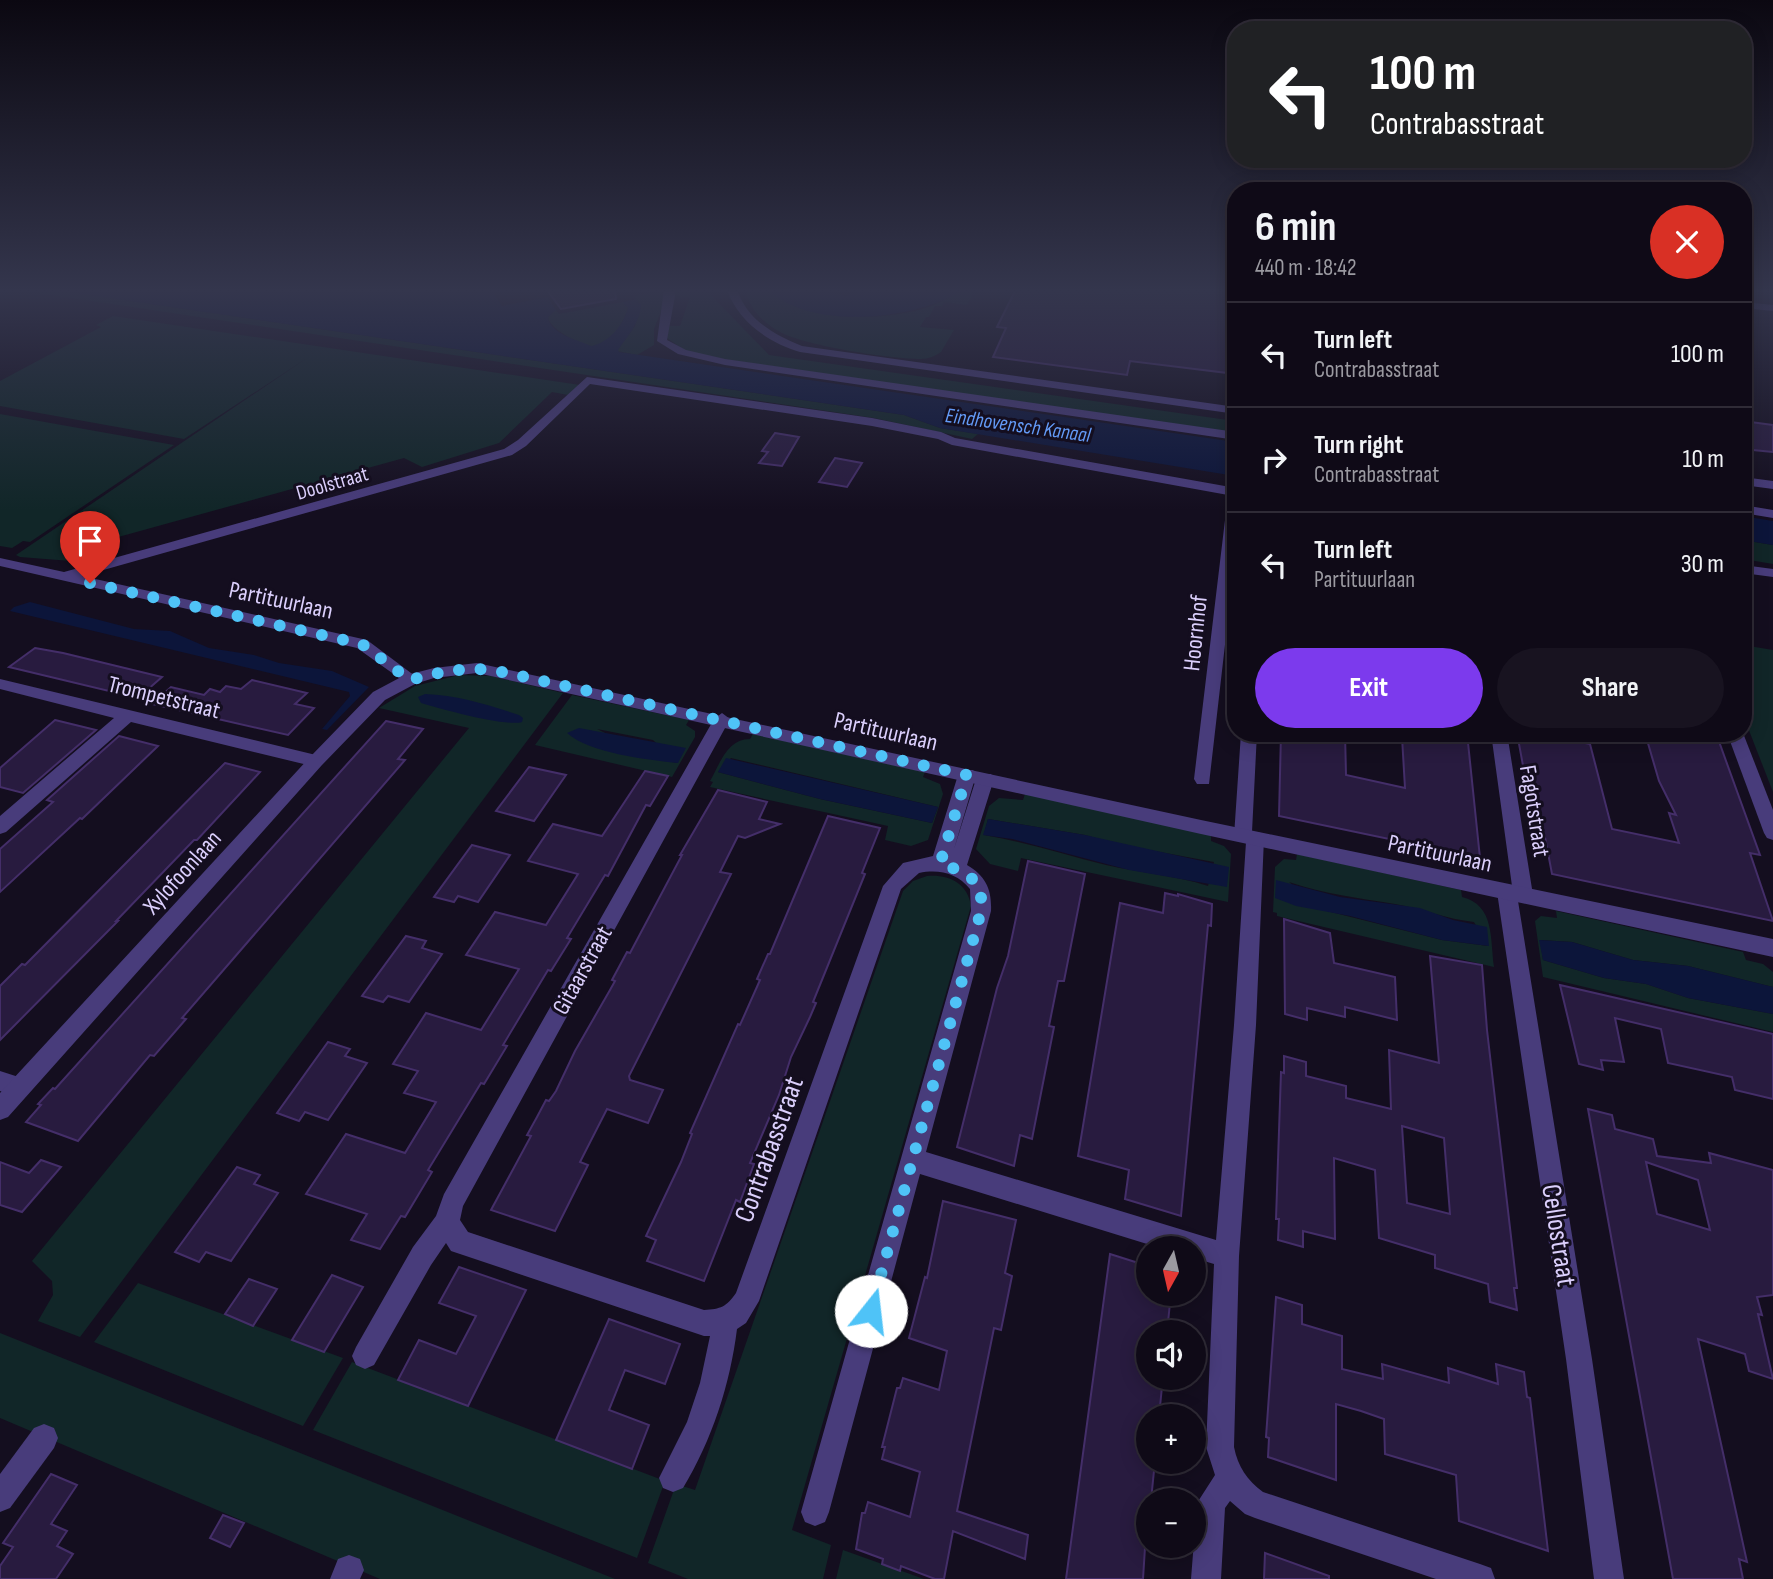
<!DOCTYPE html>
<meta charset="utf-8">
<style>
body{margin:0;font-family:"Sofia Sans Condensed",sans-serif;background:#181320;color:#f1f3f6;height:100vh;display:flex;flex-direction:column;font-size:26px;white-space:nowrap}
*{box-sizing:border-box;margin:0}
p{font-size:23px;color:#9b9aa1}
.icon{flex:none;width:38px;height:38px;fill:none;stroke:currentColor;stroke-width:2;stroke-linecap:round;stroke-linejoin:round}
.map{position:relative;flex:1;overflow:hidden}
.side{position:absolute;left:1227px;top:182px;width:525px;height:560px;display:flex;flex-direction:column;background:#0f0a17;border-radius:28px;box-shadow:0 4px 18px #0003,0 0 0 2px #2f2b36}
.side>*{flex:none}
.guide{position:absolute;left:1227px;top:21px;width:525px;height:147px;border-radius:28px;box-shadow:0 4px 18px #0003,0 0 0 2px #2f2b36;background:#202124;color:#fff;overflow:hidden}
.needle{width:46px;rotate:188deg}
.tools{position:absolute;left:1136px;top:1236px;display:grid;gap:14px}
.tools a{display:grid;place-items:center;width:70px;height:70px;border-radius:50%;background:#0f0a17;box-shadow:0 4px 18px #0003,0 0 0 2px #2f2b36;font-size:35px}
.pin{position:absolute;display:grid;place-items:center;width:60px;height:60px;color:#fff;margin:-72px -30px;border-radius:50% 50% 50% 0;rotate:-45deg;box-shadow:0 0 7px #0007}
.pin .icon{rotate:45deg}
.me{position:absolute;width:77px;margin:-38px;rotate:16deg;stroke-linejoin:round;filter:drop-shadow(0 0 5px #0008)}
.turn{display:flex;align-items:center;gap:24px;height:147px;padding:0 28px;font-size:32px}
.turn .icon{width:91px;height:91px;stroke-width:2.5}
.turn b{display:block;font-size:49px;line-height:60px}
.round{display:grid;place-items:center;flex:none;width:74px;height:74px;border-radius:37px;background:#181320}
.headline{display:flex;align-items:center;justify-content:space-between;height:119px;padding:0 28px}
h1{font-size:42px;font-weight:700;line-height:52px}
.action{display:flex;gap:14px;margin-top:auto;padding:14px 28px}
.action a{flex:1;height:80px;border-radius:42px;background:#7c3aed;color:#fff;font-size:28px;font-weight:700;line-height:80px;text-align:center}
.action a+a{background:#181320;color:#f1f3f6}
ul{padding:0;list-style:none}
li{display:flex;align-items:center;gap:21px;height:105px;padding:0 28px;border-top:2px solid #2f2b36}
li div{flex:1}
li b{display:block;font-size:26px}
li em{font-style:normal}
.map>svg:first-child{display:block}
.green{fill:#112628;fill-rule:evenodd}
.water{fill:#0c153a}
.pier{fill:#140e1f}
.building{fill:#281b3f;stroke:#442e69;stroke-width:2;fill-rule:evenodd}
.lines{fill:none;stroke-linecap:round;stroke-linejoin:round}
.minor{fill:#483c7b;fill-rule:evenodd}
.tertiary{fill:#483c7b;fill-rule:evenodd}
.route{stroke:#4fc3f7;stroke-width:12;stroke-dasharray:0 21.6}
.labels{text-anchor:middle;stroke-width:6;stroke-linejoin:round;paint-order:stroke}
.far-water-label{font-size:21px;font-style:italic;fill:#639af6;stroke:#140e1f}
.far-street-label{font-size:21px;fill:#dbcffc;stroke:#140e1f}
.street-label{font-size:24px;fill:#dbcffc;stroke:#140e1f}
.near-street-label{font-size:28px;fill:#dbcffc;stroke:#140e1f}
</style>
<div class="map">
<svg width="1773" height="1579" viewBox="0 0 1773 1579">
<rect width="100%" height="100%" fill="#140e1f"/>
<g class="green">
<polygon points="11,289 49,289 904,415 940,428 978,434 972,439 874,418"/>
<polygon points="674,289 705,289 769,355 1235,421 1235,433 723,359 686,351 667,338 667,326 680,326 690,297 676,296"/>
<path d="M745 289H768C802 324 888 322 931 306 947 300 959 289 976 289L967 305 944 302 942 306H935L929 317H926L920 327 954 330 941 352C935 356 929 359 921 359 891 359 808 346 782 333 764 324 749 309 745 289Z"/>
<polygon points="665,291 666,298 654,329 654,345 637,355 617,351 635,326 641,305 634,296"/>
<path d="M623 302 628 308C625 321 608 347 592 346 581 345 549 329 548 317L556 310 559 314Z"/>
<polygon points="113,316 580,385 568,395 552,392 499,443 422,467 404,458 75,549 71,561 20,557 16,555 307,358 184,439 0,406 0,381 101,327 96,325"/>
<polygon points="0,414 174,445 30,542 23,541 12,548 0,546"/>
<polygon points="1743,540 1773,545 1773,564 1743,559"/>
<polygon points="1743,645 1773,650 1773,792 1743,715"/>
<polygon points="459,675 491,676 563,693 80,1337 38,1321 53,1295 52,1281 32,1261 469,728 379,708 415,686"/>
<path d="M572 695 689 720 686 725 695 731V737L672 777 535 745ZM597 729 653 740 678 763 660 760Z"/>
<path d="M753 734 925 772 923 777 940 784 943 794 928 840 911 846 885 840 888 826 710 787 713 782 710 781C720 764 727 739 750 739ZM731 758 938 807 932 823 820 799 718 772Z"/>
<path d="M1025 794 1211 835V841L1224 846 1231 854 1228 902 1021 858 1018 871 990 864 976 849 989 806 999 798 1023 800ZM988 819 1085 835 1117 844 1214 862 1208 886C1175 875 1140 873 1106 865 1065 855 1025 842 984 835Z"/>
<path d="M1297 854 1461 890 1462 897C1495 905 1490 939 1494 967L1277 916V913L1273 912 1275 867 1284 859 1296 860ZM1289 882C1325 894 1358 898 1395 904 1422 909 1447 919 1474 922L1488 946 1442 940 1323 910Z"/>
<path d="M927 876C948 874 968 883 971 906L792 1530 831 1545 823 1579H688L648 1563 676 1484 695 1490 903 891 913 881Z"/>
<polygon points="1556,911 1743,952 1746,960 1763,964 1773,972 1773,987 1688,966 1633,960 1572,942 1540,940 1543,960 1604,978 1646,984 1688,998 1773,1014 1773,1032 1543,977 1535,921 1541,916 1557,918"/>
<polygon points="138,1283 343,1358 303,1426 94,1342"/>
<polygon points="0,1333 615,1579 380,1579 0,1418"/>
<polygon points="352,1362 665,1481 637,1558 313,1430"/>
<polygon points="843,1550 924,1579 836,1579"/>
</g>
<g class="water">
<path d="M49 289H542L556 310 548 317C550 334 578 340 591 346 609 343 624 324 628 308L623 302 636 299 641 305C640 323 627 337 618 350L619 352 1235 442V476L940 428 904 415Z"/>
<path d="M768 289H828L833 293 847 296 852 292 849 289H964C918 320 810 332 768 289Z"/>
<polygon points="1743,516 1773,521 1773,545 1743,540"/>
<polygon points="30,602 134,629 170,631 209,648 254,655 279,663 332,671 369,687 327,730 322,729 350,696 349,692 10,611 14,607"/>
<path d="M425 694C458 695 488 705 519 715L523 718 522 722C506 727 441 709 421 703L418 697Z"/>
<path d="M579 728 686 748 678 763C648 760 589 753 567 733Z"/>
<polygon points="726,758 938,807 932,823 820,799 718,772"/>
<polygon points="988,819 1085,835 1229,867 1227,887 1129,870 1012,839 983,835"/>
<polygon points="1276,880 1340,897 1420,908 1453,920 1487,927 1489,946 1442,940 1350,916 1296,906 1275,898"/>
<polygon points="1539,940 1572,942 1633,960 1688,966 1773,987 1773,1014 1688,998 1646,984 1604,978 1543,960"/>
</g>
<polygon class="pier" points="542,289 548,297 502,306 492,290"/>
<g class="building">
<polygon points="546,289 615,289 616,299 561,309"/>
<polygon points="1016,289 1236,289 1236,374 1130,361 1127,375 993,357 1006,328 997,327"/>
<polygon points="1743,421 1773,425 1773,452 1743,449"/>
<polygon points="775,433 799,437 782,466 759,463 768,452 762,451"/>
<polygon points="835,458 862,463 847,487 819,482"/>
<polygon points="35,648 63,653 162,677 138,698 9,667"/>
<polygon points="252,680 307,693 295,704 314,708 288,735 152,704 171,687 204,695 210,689 220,692 226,686 241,689"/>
<polygon points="55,720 96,730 23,793 0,787 0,768"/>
<polygon points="386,721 423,729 398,759 405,760 182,1018 186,1019 154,1056 150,1055 78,1141 26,1122 41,1105 38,1104 53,1088 55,1089"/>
<polygon points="1281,733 1345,733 1346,775 1405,788 1402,737 1426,742 1426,733 1467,733 1480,858 1279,816"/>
<polygon points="1517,733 1554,733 1555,737 1590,744 1612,829 1679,843 1669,813 1676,815 1659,781 1645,733 1701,733 1717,736 1760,855 1750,853 1773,921 1552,874 1540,811 1531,809"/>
<polygon points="119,736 158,746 82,819 80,818 0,892 0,849 53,802 47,800"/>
<polygon points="225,763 260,772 197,840 194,840 116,921 118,921 0,1040 0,986 22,964 25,965"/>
<polygon points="529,767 566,775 534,821 496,811"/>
<polygon points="645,771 668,776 650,806 646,805 608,876 605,875 567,938 571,939 551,971 548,970 503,1045 507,1046 484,1084 481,1083 428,1170 432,1172 405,1217 401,1216 380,1249 351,1240 367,1214 306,1194 346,1134 405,1153 436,1102 404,1093 418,1071 393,1064 426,1013 481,1030 519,969 466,955 495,912 546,925 578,874 528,861 553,824 602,836"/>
<polygon points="718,790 767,802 759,819 780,824 745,838 738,836 720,872 731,874 629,1076 630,1080 663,1090 648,1123 607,1109 580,1162 588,1165 555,1231 491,1210 531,1136 527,1135 537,1117 546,1100 549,1101 556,1091 575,1051 610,990 615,981 612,980 627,952 630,953 682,855 680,855"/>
<polygon points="828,816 880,828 862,873 865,874 813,1002 816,1003 810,1017 791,1057 779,1095 750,1163 754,1164 740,1202 736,1200 704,1281 647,1261 656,1240 646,1236 681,1162 692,1134 690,1133 738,1024 740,1025 760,980 757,979 768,954 770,954"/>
<polygon points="472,845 510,855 478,902 458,896 454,902 434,897"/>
<polygon points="1028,861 1085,874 1064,981 1058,981 1049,1026 1054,1027 1032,1139 1020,1135 1014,1166 957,1147 997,988 1008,956"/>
<polygon points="1165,893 1178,896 1178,894 1212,904 1211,926 1208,925 1181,1216 1125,1199 1129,1170 1078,1156 1120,903 1163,913"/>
<polygon points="1284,919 1330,933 1334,963 1395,977 1397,1020 1345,1007 1345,1017 1307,1008 1307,1020 1285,1014"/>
<polygon points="406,936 426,941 422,948 442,954 409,1002 388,996 383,1002 362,996"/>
<path d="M1430 956 1482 965 1487 1030 1517 1288H1514L1517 1310 1490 1302 1488 1284 1435 1268V1255L1379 1238 1375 1170 1334 1158 1335 1239 1303 1231V1247L1278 1240 1279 1219H1276L1281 1072 1284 1073V1056L1306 1062V1076L1346 1086V1098L1391 1109 1389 1050 1439 1063ZM1402 1126 1444 1138 1450 1214 1407 1203Z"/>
<polygon points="1560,985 1773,1034 1773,1099 1735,1090 1732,1077 1668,1063 1661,1029 1615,1018 1624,1062 1601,1060 1603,1070 1579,1064"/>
<polygon points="328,1042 350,1049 345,1056 367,1063 328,1120 305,1112 299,1121 277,1113"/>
<path d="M1588 1109 1612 1115 1615 1129 1653 1139 1657 1156 1711 1163 1709 1153 1773 1170V1295L1757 1297 1762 1315 1758 1314 1773 1379 1749 1371 1745 1354 1698 1339 1747 1562 1739 1559 1743 1579H1673ZM1646 1162 1698 1180 1710 1230 1657 1214Z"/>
<polygon points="41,1160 61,1167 22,1212 0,1205 0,1162 29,1173"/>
<polygon points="237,1167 260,1175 254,1184 278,1193 231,1261 206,1252 199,1262 175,1252"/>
<polygon points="943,1201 1016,1220 1005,1273 1012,1276 1001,1330 994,1328 957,1511 1028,1535 1025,1559 953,1531 944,1579 935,1579 901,1566 900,1571 882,1564 883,1559 856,1549 862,1513 865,1513 868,1502 910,1517 920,1472 882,1459 885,1447 882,1447 897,1388 900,1388 903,1378 939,1390 947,1351 909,1338 925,1277 927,1278"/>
<polygon points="1110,1254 1148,1266 1148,1293 1171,1293 1167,1332 1148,1332 1148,1377 1163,1377 1159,1416 1148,1416 1148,1461 1155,1461 1151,1500 1148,1500 1143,1579 1066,1579"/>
<polygon points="459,1267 526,1290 468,1406 398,1380 419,1340 456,1354 476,1316 439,1303"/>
<polygon points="332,1275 363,1287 324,1352 292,1340"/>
<polygon points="249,1279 277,1289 253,1326 225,1314"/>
<polygon points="1276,1297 1302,1305 1302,1324 1342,1336 1342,1369 1383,1379 1382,1364 1449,1383 1448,1368 1498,1384 1496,1364 1524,1372 1527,1397 1530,1398 1548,1551 1459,1521 1456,1475 1385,1454 1384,1419 1361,1411 1336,1404 1336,1480 1268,1457 1269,1438 1266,1437"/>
<polygon points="609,1319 680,1344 665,1384 625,1370 609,1410 649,1425 632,1469 556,1440"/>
<polygon points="51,1474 77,1485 51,1524 67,1531 57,1546 73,1554 56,1579 0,1579 0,1566 13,1547 3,1543"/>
<polygon points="223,1515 244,1523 230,1547 210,1538"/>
<polygon points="1265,1553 1329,1576 1329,1579 1264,1579"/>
</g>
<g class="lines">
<g class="minor">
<polygon points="664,289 674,289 675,296 667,340 686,350 725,359 1236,432 1236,440 725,365 678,354 657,341"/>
<path d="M727 289H737C746 319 774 335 802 346L1236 407V414L800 352C769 343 737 321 727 289Z"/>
<polygon points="1743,302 1773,305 1773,311 1743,308"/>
<polygon points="587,377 872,418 941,432 955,438 1236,488 1236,549 1209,784 1197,784 1194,779 1228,495 952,445 938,439 872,426 590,384 526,446 512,455 82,576 367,640 415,676 417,680 415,684 409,685 357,648 0,566 0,558 64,572 504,449 518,440"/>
<polygon points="1743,477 1773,481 1773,489 1743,485"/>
<polygon points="1743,505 1773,510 1773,518 1743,513"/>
<polygon points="1743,565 1773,569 1773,577 1743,573"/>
<polygon points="0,679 316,755 325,761 316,767 131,722 6,832 0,834 0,816 114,718 0,689"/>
<path d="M722 713 730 719 463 1206 460 1220 468 1232 704 1310C721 1309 726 1307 736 1293L883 886 903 863 933 856 958 775 961 770H973L976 775 954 849 976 779 979 774H991L994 779 967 865C986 876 992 890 991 911L926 1152 1216 1240 1234 1025 1246 842 1237 841 1234 836 1241 733H1257L1252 832 1261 833 1264 838 1256 1025 1239 1256 1234 1447C1238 1467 1247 1480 1263 1492L1480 1564 1491 1568 1495 1579H1436L1255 1518 1245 1514 1230 1501 1225 1508 1221 1579H1191L1197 1503 1215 1475 1206 1447 1214 1264 1194 1258V1248H1160L920 1174 829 1512 825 1522 815 1526 805 1522 801 1512 971 911 970 889C957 873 939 869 919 873L901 889 759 1301 746 1323 737 1329C730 1385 712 1440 683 1488L673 1492 663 1488 659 1478 687 1422 700 1383 710 1336H704L460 1254 451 1251 446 1243 431 1265 374 1365 365 1369 356 1365 352 1356 356 1347 413 1247 436 1216 444 1194 714 719Z"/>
<polygon points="1491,733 1507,733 1533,895 1530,901 1518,901 1592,1359 1624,1579 1594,1579 1566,1359 1497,892 1500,886 1512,886"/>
<polygon points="1727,733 1743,733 1773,810 1773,840 1767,838 1764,833"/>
<polygon points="0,1071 28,1080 31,1087 28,1094 20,1098 0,1091"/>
<polygon points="44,1424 54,1428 58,1438 54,1448 10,1508 0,1512 0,1474 34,1428"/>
<polygon points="349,1555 360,1559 364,1570 360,1579 330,1579 338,1559"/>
</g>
<polygon class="tertiary" points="477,663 1201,820 1773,939 1773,957 1201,834 477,673 434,678 415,684 385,700 322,765 8,1117 0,1120 0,1093 310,757 373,692 403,676 434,668"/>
</g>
<linearGradient id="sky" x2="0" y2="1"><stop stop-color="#0b0811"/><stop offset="0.57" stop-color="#34364d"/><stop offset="1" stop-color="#34364d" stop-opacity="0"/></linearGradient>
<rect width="1773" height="510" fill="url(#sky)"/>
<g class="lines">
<path class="route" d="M90 583 362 644 410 680C440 672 467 666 498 671L967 775 940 864C968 872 984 880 981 911L871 1311"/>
</g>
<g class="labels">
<g class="far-water-label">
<text transform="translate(1018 425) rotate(8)" y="7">Eindhovensch Kanaal</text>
</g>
<g class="far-street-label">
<text transform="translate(332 483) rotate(-16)" y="7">Doolstraat</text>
</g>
<g class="street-label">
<text transform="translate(281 600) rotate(12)" y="8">Partituurlaan</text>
<text transform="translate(1195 633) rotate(-84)" y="8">Hoornhof</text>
<text transform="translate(164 697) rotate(14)" y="8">Trompetstraat</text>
<text transform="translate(886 731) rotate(13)" y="8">Partituurlaan</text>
<text transform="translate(1535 811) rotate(81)" y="8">Fagotstraat</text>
<text transform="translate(1440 853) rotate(12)" y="8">Partituurlaan</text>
<text transform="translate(182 872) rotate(-48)" y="8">Xylofoonlaan</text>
<text transform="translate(582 970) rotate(-61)" y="8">Gitaarstraat</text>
</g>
<g class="near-street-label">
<text transform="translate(768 1149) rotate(-70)" y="10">Contrabasstraat</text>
<text transform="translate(1560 1235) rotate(81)" y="10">Cellostraat</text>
</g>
</g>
</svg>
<div class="tools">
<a><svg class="needle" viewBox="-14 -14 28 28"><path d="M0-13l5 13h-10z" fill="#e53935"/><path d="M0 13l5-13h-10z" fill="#9b9aa1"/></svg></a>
<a><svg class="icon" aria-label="sound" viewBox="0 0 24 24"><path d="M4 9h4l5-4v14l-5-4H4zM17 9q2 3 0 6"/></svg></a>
<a>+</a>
<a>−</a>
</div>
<div class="pin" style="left:90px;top:583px;background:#d93025"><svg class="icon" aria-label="arrive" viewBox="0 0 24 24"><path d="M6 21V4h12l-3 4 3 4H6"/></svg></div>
<svg class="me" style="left:871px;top:1311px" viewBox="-20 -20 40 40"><circle r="19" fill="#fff"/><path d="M0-13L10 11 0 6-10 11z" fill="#4fc3f7"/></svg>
<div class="guide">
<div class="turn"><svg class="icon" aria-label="left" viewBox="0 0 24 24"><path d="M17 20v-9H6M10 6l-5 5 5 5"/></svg><div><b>100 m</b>Contrabasstraat</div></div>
</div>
<section class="side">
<div class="headline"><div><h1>6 min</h1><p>440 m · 18:42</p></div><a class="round" style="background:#d93025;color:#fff"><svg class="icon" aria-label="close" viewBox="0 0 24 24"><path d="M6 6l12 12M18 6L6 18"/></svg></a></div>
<ul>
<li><svg class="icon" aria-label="left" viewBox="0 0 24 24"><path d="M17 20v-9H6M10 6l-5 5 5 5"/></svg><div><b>Turn left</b><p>Contrabasstraat</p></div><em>100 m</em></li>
<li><svg class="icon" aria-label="right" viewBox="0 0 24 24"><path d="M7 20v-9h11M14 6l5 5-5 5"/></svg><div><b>Turn right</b><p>Contrabasstraat</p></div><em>10 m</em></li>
<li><svg class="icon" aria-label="left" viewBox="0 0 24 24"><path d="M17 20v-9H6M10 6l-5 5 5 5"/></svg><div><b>Turn left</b><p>Partituurlaan</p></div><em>30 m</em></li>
</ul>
<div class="action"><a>Exit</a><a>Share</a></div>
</section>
</div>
